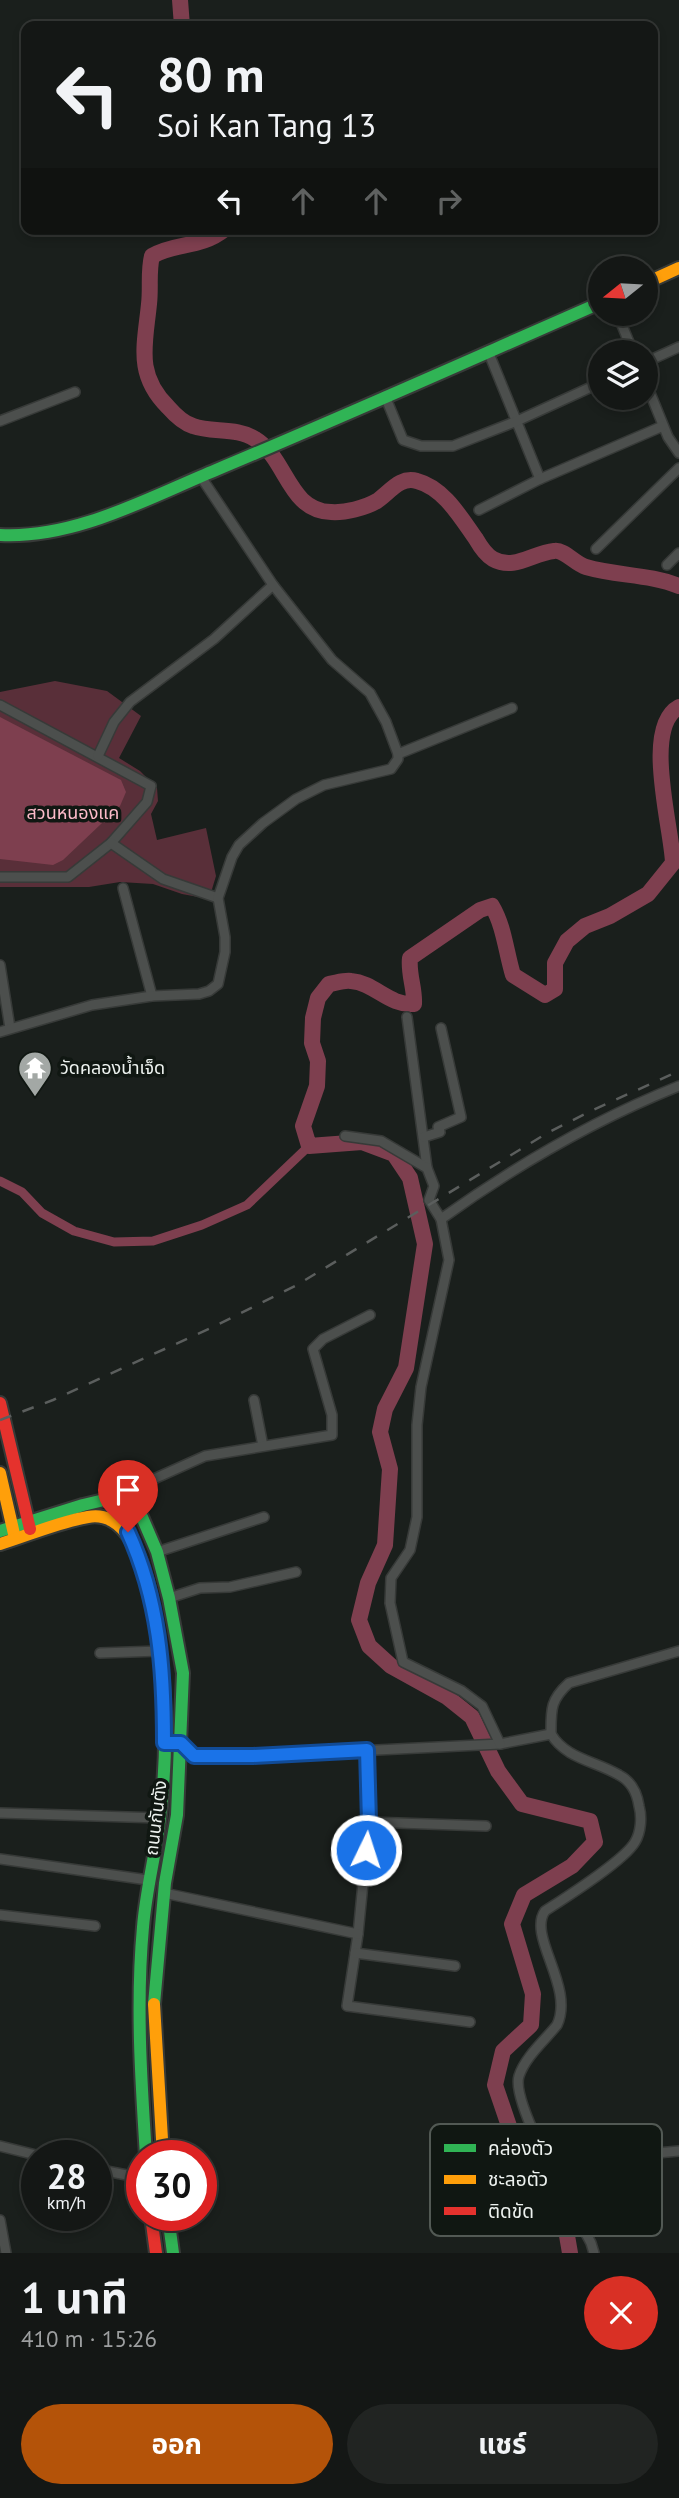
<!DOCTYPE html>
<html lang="th">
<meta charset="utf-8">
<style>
body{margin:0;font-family:"PT Sans","Noto Sans Thai",sans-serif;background:#212422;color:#f1f3f6;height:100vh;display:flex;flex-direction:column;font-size:26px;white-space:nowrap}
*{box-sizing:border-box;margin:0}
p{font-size:23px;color:#9d9fa0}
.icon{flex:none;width:38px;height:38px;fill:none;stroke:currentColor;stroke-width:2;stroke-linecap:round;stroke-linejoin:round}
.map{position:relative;height:2253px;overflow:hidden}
.drawer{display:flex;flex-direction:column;background:#141715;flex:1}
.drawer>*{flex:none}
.banner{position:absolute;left:21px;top:21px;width:637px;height:214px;border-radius:14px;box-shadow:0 4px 10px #0003,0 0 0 2px #333634;background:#141715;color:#f1f3f6;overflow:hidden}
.needle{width:46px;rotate:252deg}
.controls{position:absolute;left:588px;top:256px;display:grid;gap:14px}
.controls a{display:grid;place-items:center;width:70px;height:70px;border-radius:50%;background:#141715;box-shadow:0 4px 10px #0003,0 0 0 2px #333634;font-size:35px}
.speed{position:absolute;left:21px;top:2140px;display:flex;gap:14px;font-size:35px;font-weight:700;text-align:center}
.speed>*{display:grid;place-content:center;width:91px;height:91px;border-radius:50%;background:#141715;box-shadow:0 4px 10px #0003,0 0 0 2px #333634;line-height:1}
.speed small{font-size:18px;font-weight:400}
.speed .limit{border:10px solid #d22;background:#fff;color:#111}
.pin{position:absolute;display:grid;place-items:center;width:60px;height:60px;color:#fff;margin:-72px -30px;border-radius:50% 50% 50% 0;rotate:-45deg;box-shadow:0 0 7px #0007}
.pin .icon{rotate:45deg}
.me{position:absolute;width:77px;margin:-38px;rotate:4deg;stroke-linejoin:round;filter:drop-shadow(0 0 5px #0008)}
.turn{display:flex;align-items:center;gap:24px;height:147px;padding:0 21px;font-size:32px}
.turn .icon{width:91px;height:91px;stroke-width:2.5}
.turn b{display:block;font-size:49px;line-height:60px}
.lanes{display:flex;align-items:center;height:66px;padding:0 21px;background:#0003;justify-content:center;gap:35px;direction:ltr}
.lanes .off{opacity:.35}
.round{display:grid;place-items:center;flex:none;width:74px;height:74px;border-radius:37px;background:#212422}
.summary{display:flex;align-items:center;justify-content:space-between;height:119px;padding:0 21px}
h1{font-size:42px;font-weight:700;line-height:52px}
.button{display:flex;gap:14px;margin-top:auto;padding:14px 21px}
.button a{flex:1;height:80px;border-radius:42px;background:#b45309;color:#fff;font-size:28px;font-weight:700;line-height:80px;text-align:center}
.button a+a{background:#212422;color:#f1f3f6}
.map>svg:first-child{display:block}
.green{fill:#592f39}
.water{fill:#7e3f4f}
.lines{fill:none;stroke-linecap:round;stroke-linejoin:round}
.canal{stroke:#7e3f4f;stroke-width:9}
.river{stroke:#7e3f4f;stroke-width:16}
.street-casing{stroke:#373a38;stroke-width:12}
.fast-casing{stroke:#373a38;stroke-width:16}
.slow-casing{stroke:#373a38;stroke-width:16}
.jam-casing{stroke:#373a38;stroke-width:16}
.street{stroke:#4c4f4d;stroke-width:9}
.fast{stroke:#30b455;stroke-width:12}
.slow{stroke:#ff9f0a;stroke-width:12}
.jam{stroke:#e5322d;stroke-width:12}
.rail{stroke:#5b5e5d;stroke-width:2.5;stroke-dasharray:12 12;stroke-linecap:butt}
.route-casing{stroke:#114b97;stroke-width:18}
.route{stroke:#1a73e8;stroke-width:12}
.labels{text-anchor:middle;stroke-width:7;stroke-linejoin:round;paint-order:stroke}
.park-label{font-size:18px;fill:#fcbbc9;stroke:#101712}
.poi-label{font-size:18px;fill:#edf2ef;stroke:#101712;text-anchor:start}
.street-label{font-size:18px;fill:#edf2ef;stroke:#101712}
.key{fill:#101712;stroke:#525954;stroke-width:2}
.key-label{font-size:19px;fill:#edf2ef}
</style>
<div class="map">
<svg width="679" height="2253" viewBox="0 0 679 2253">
<rect width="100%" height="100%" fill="#1a1f1c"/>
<polygon class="green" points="55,681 107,691 141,716 119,758 140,771 157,788 158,801 151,814 157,840 206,828 216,876 209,899 182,894 153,884 120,882 89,887 0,887 0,692"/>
<polygon class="water" points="0,717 121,780 126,792 120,806 63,860 53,865 0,859"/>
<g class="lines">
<polyline class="canal" points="0,1181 22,1192 42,1213 74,1231 114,1242 153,1241 202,1225 247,1205 309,1146"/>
<g class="river">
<polyline points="180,0 182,26"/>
<path d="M225 229C200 249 176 242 152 256 148 272 151 288 149 304 145 345 135 374 168 407 175 415 183 423 193 426 212 433 237 427 255 439 287 458 288 511 331 512 345 513 365 508 377 501 390 492 400 476 417 481 444 488 461 518 476 539 480 546 486 555 493 559 514 571 533 553 554 551 564 549 575 564 586 567 617 576 649 574 679 586"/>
<path d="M570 2253 565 2224 511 2132 495 2085 503 2051 531 2025 533 1994 512 1924 524 1895 572 1866 595 1842 590 1821 522 1804 498 1771 472 1717 447 1697 391 1666 369 1646 359 1620 368 1583 385 1545 390 1469 380 1432 385 1409 406 1368 425 1244 410 1178 394 1154 362 1142 309 1146 303 1126 317 1086 318 1061 312 1043 313 1018 318 998 329 984C336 983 344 980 351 981 375 983 389 1006 414 1004 415 988 408 974 410 958L480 910 492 906C504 926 506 952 513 975L545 995 555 989V963L567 941 585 926 610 916 648 894 673 863C672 828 642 727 679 707"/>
</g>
<g class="street-casing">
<g id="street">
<polyline points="617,313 633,352"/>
<polyline points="488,351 540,479"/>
<polyline points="646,362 679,347"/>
<polyline points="646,383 668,437 679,453"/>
<polyline points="385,396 403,440 421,446 453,446 517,421 600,383"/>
<polyline points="0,421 75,392"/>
<polyline points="479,510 540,479 663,426"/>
<polyline points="596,549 679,468"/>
<polyline points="667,565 679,553"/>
<polyline points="0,705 151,786 147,802 111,843 68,877 0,877"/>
<polyline points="398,754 512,708"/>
<polyline points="98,756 114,722 130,702 214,639 273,585"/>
<polyline points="111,843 163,879 218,898"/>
<polyline points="123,888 152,996"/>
<polyline points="0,965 10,1028"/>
<polyline points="407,1017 427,1168"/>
<polyline points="0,1032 92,1005 152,996 199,994 209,991 218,984 225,952 225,937 218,898 232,857 239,845 263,823 296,799 324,785 391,769 398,759 398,754 386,722 370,693 332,660 273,585 201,477"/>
<polyline points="345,1136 381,1141 427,1168 434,1186 429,1200 441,1219"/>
<polyline points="424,1137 440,1132 438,1127 461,1117 441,1028"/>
<polyline points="254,1400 263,1446"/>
<polyline points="123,1500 127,1491 205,1456 332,1435 332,1415 313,1349 323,1339 370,1315"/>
<polyline points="157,1552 264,1517"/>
<polyline points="169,1598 200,1588 230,1587 296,1572"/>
<polyline points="100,1653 160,1651"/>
<path d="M551 1734C566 1759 596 1761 619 1775 631 1781 637 1793 639 1806 642 1817 641 1832 635 1842 624 1861 565 1898 545 1911 527 1936 575 1987 557 2025 545 2040 525 2057 519 2076 510 2103 576 2214 591 2243L594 2253"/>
<path d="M181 1743 194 1756H253L500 1744 551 1734C551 1710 550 1700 569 1683L679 1651"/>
<path d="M500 1744 482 1706 462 1691 403 1662 390 1603 391 1578 410 1550 417 1517V1425L421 1387 449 1260 441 1219C515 1166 594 1120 679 1086"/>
<polyline points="367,1750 369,1822 358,1934 347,2006 470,2022"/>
<polyline points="0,1813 160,1818"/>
<polyline points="369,1822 486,1826"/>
<polyline points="0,1859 148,1880"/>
<polyline points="164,1893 358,1934"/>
<polyline points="0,1915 95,1926"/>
<polyline points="355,1953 455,1966"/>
<polyline points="0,2146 40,2156"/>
<polyline points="549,2163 679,2151"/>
<polyline points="96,2169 142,2178"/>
<polyline points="0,2220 6,2253"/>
</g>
</g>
<g class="fast-casing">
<g id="fast">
<path d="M0 535C75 539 148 498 216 470 345 416 472 359 600 303"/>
<polyline points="0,1531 83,1505 104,1500 123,1500 133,1506 142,1517 157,1552 169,1598 183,1673 177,1815 165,1883 154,2004"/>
<path d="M146 2156C141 2080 136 2003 143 1927 146 1889 156 1854 160 1816 167 1760 167 1703 159 1646"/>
<polyline points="168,2216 173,2253"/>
</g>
</g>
<g class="slow-casing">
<g id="slow">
<polyline points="646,283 679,268"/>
<polyline points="0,1473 14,1534"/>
<path d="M0 1544C29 1535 59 1522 88 1517 142 1507 154 1609 159 1646"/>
<polyline points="154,2004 163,2156"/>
</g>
</g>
<g class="jam-casing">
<g id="jam">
<polyline points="0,1403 30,1529"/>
<polyline points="151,2216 156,2253"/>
</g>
</g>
<use href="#street" class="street"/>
<use href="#fast" class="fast"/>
<use href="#slow" class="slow"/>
<use href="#jam" class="jam"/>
<polyline class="rail" points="0,1420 53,1400 215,1326 297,1285 549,1132 593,1110 679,1071"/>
</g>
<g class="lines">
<g class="route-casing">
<path id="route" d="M128 1532C159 1600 164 1669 164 1743H181L194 1756H253L367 1750 369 1822 366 1850"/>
</g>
<use href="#route" class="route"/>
</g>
<defs>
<g id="temple-pin" transform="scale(1.75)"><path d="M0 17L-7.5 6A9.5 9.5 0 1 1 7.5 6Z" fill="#a3a8a5" stroke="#101712"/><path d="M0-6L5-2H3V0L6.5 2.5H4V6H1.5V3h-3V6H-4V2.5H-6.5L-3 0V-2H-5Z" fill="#fff"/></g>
</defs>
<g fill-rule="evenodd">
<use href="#temple-pin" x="35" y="1068"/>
</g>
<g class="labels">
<g class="park-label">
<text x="73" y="819">สวนหนองแค</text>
</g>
<g class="poi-label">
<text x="60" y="1074">วัดคลองน้ำเจ็ด</text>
</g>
<g class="street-label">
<text transform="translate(156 1818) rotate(-83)" y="6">ถนนกันตัง</text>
</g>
</g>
<rect x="430" y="2124" width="232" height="112" rx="10" class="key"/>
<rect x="444" y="2144" width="32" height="8" fill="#30b455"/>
<rect x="444" y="2175" width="32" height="9" fill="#ff9f0a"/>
<rect x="444" y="2207" width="32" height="8" fill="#e5322d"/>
<g class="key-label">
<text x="488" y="2155">คล่องตัว</text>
<text x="488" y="2186">ชะลอตัว</text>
<text x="488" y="2218">ติดขัด</text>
</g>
</svg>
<div class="controls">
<a><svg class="needle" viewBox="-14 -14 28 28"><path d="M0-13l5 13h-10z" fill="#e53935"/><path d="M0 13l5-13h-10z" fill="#9d9fa0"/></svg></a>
<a><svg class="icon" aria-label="layers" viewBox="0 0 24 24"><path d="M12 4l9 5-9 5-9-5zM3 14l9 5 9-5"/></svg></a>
</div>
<div class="speed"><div>28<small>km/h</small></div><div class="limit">30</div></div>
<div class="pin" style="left:128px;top:1532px;background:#d93025"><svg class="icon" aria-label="arrive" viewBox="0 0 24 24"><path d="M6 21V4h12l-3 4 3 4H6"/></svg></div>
<svg class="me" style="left:366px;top:1850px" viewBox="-20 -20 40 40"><circle r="17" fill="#1a73e8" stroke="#fff" stroke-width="3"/><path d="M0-11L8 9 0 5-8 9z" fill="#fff"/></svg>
<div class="banner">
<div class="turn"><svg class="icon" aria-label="left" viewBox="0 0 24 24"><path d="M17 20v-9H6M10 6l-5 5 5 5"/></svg><div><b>80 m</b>Soi Kan Tang 13</div></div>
<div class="lanes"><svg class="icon" aria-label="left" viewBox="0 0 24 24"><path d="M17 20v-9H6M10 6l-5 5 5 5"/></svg><svg class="icon off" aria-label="ahead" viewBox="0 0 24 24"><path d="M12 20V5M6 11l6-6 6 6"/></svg><svg class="icon off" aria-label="ahead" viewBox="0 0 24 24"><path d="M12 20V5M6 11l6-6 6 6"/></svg><svg class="icon off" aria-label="right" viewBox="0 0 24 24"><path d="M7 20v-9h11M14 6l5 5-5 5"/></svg></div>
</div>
</div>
<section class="drawer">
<div class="summary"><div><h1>1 นาที</h1><p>410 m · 15:26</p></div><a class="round" style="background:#d93025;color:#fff"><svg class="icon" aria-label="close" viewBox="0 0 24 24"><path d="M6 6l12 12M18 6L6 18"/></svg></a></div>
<div class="button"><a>ออก</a><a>แชร์</a></div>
</section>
